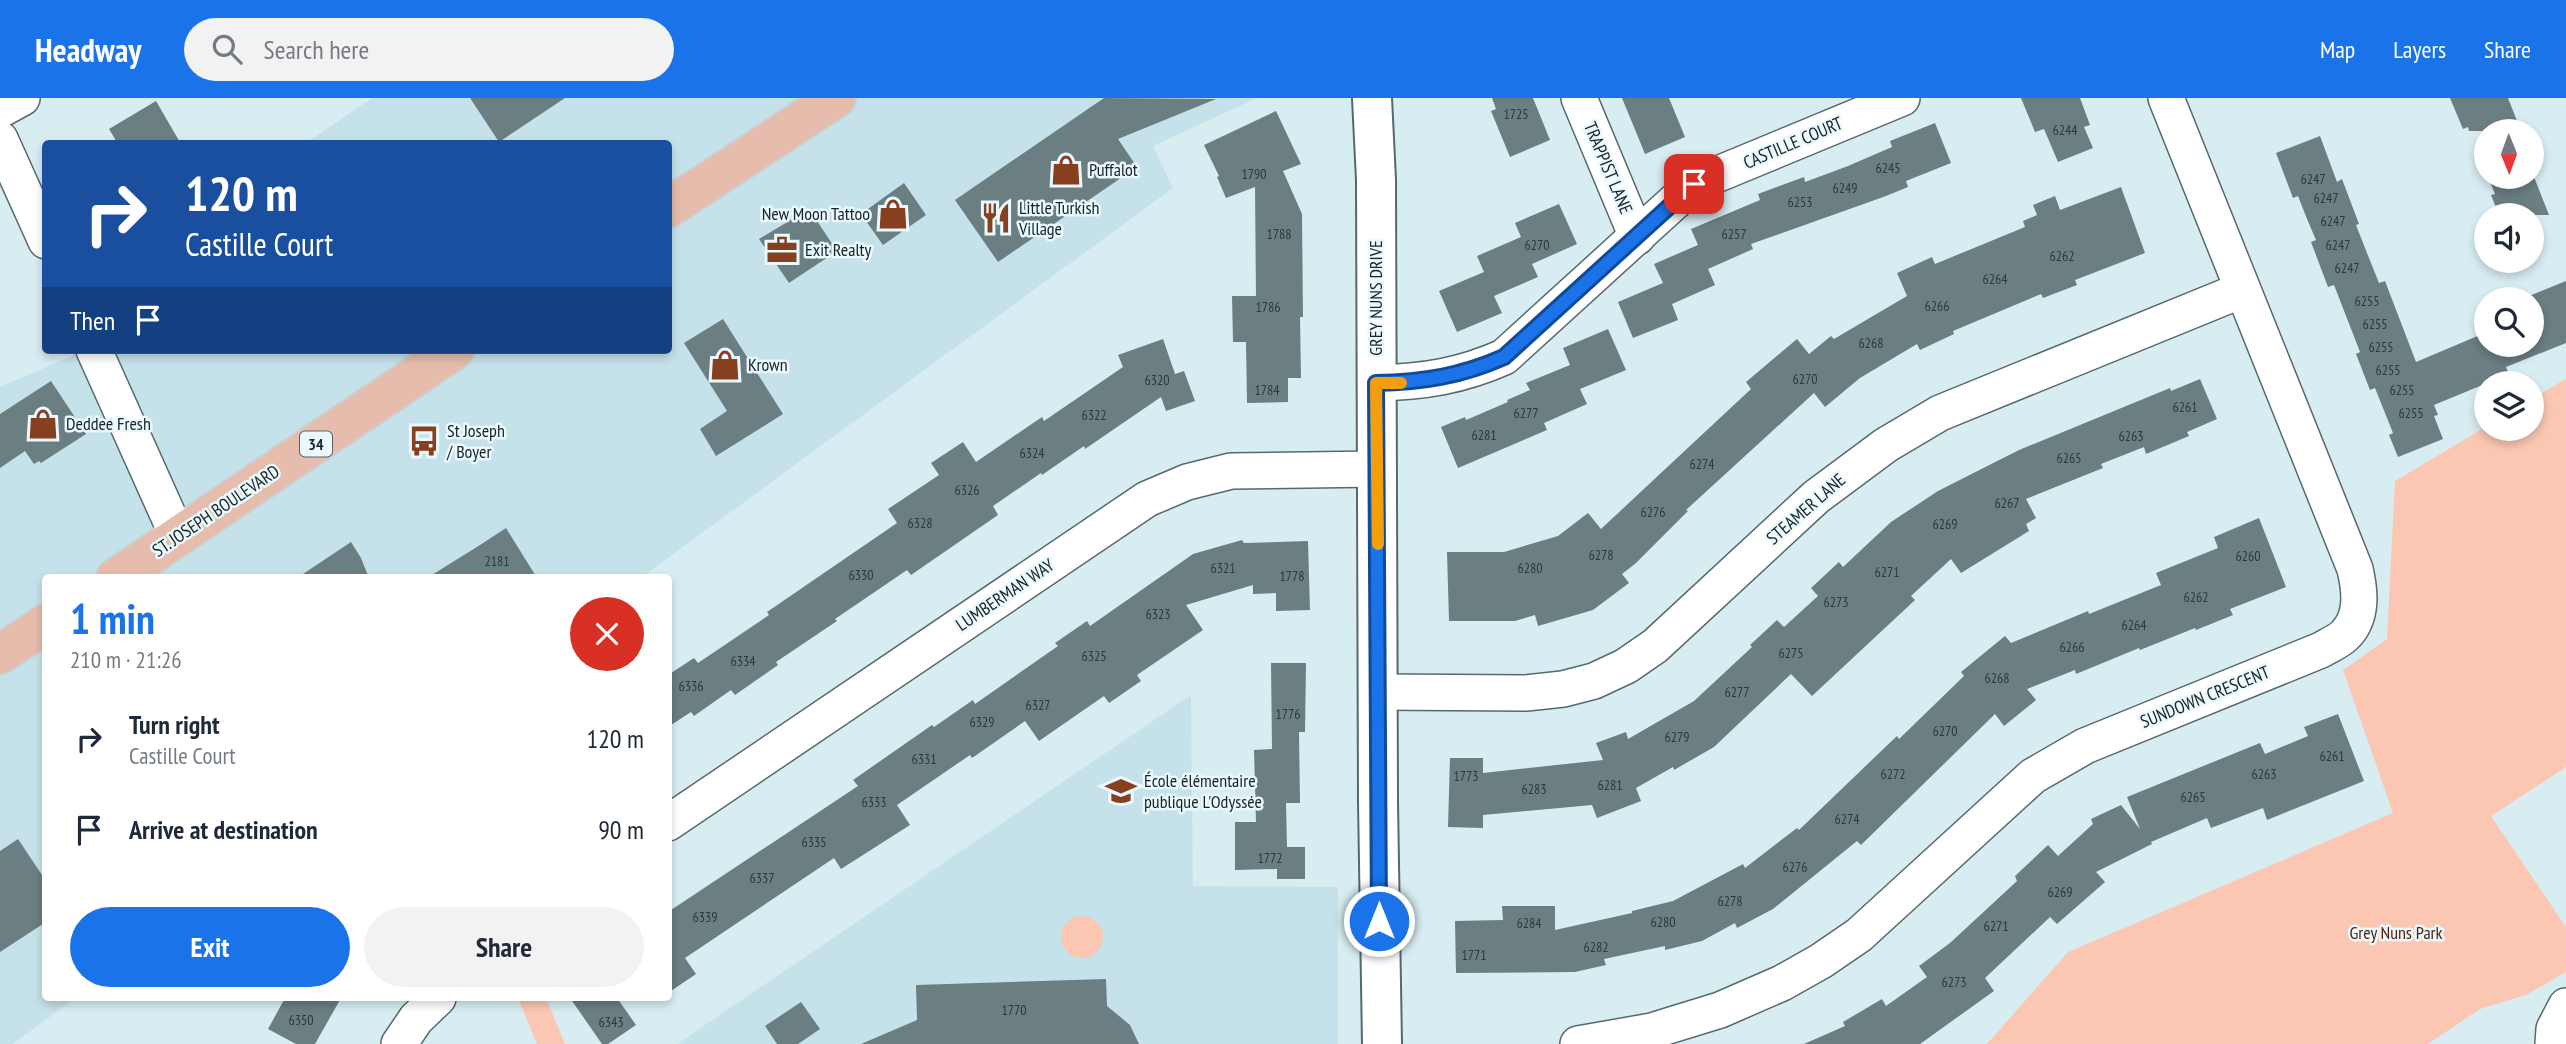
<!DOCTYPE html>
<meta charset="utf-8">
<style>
body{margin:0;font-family:"PT Sans Narrow",sans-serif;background:#f2f2f3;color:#1f2937;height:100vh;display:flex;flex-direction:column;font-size:26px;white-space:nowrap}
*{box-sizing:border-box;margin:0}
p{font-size:23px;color:#747a83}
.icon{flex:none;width:38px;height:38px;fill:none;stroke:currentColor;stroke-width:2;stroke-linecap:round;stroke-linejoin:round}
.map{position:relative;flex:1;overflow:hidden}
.sheet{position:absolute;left:42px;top:476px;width:630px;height:427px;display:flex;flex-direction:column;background:#fff;border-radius:7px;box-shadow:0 4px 10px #0003}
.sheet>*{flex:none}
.banner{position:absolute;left:42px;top:42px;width:630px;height:214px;border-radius:7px;box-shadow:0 4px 10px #0003;background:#1a4fa0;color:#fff;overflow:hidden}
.needle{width:46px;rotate:179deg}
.buttons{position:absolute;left:2474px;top:21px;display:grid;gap:14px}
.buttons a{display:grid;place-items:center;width:70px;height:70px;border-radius:50%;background:#fff;box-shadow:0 4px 10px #0003;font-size:35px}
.pin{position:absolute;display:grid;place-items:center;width:60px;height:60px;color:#fff;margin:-30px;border-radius:14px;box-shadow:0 4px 10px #0006}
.me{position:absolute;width:77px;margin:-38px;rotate:0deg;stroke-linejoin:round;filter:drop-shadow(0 0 5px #0008)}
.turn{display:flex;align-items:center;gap:24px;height:147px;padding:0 28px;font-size:32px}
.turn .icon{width:91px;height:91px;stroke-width:2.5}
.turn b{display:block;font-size:49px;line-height:60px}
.then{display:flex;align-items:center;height:66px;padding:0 28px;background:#0003;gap:14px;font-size:26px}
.round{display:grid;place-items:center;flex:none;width:74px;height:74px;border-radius:37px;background:#f2f2f3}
.summary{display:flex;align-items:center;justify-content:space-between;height:119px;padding:0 28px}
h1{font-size:42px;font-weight:700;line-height:52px;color:#1a73e8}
.button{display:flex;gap:14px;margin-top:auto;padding:14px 28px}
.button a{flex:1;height:80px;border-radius:42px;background:#1a73e8;color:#fff;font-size:28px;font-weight:700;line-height:80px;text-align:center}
.button a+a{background:#f2f2f3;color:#1f2937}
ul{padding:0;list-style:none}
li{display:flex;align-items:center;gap:21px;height:91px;padding:0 28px}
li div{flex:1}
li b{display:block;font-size:26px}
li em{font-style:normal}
header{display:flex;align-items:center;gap:42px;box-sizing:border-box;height:98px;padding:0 35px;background:#1a73e8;color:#fff}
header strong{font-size:33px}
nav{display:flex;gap:38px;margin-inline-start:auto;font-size:24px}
.search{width:490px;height:63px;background:#f2f2f3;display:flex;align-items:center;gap:18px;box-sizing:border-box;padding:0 24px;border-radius:38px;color:#747a83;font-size:26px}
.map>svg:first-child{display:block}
.built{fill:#c5e2ea}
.green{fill:#fbc7b2}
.building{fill:#6b7e82}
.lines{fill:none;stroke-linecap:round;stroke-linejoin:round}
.minor-casing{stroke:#56696d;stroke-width:38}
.tertiary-casing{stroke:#56696d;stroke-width:42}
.primary-casing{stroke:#cdcecf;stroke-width:42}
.minor{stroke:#fff;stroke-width:35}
.tertiary{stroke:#fff;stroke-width:38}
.primary{stroke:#e6bdac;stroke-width:38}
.route-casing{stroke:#114b97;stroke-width:18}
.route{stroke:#1a73e8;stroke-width:12}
.slow{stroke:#f59e0b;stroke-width:12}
.labels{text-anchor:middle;stroke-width:5;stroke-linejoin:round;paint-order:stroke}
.number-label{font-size:14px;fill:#2e393b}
.shield{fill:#e9f9fe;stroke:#586265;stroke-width:2}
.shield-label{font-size:16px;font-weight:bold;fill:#1a2223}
.street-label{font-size:18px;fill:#1a2223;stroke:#e9f9fe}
.poi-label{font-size:18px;fill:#1a2223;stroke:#e9f9fe;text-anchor:start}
.park-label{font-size:18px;fill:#531d03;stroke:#e9f9fe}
</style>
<header>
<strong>Headway</strong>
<div class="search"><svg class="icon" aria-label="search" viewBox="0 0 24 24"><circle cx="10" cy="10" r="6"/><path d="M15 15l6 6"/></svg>Search here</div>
<nav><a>Map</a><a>Layers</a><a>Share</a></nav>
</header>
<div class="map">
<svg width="2566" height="946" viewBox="0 0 2566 946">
<rect width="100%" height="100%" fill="#d8edf2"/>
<g class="built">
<polygon points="372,0 1257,0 1153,48 1173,90 642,479 46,480 46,900 75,900 13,946 0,946 0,289 72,258 77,252 668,252 668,46 306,45"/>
<polygon points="1191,597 1193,788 1338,789 1338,946 677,946"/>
</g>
<g class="green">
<polygon points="2566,281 2566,669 2491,718 2566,829 2566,874 2526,897 2480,911 2428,946 1987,946 2068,854 2393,715 2343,572 2387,541 2395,383 2487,328 2487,331 2532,331 2532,301"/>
<circle cx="1082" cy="839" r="21"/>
<polygon points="518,900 546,900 565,946 537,946"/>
</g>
<g class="building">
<polygon points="470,0 565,0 499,44"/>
<polygon points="1104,0 1216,1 1118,41 1137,69 998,164 955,102"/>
<polygon points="1492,0 1533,0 1550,42 1510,59 1491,13 1496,11"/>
<polygon points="1622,0 1669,0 1685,39 1645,56"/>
<polygon points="2021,0 2080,0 2090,27 2084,29 2093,50 2058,64 2044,31 2035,34"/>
<polygon points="2450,0 2508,0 2521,33 2469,33 2468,29 2463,31"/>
<polygon points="156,3 181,46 118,46 109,31"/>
<polygon points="1276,13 1301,66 1283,73 1302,116 1303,219 1300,219 1301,280 1288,280 1288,304 1247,305 1246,244 1233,244 1232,198 1256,198 1255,89 1226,100 1217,79 1219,78 1204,47"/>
<polygon points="1935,25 1951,65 1906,83 1908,89 1886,98 1751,146 1753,151 1708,171 1715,187 1672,206 1678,222 1633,240 1618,204 1663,185 1654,166 1698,147 1691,131 1760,102 1758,96 1804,79 1805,84 1848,68 1892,49 1890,43"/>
<polygon points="2320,38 2337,84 2342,81 2359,126 2356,127 2365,150 2379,185 2385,183 2416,264 2487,234 2487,247 2532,247 2532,215 2535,214 2532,201 2529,198 2566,183 2566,245 2506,269 2509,276 2434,307 2438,317 2434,318 2443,341 2398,359 2389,337 2393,335 2375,290 2370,292 2356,256 2360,254 2334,187 2328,189 2311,144 2316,142 2307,121 2298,98 2293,100 2276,55"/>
<polygon points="2488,79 2534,79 2549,117 2499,117 2491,97 2495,96"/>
<polygon points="904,85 926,117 883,147 861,116"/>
<polygon points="2121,89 2145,155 2075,182 2077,187 2043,200 2041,196 1953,233 1954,236 1920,252 1917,246 1860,280 1825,309 1814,295 1686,412 1688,413 1636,465 1622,476 1629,485 1593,512 1538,528 1535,517 1515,523 1449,523 1447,454 1504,454 1558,438 1588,415 1601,431 1751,291 1746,284 1797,241 1809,256 1831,238 1834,241 1907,198 1897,175 1932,159 1935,166 2025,129 2023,123 2037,117 2033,107 2055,98 2060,112"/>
<polygon points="1559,106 1577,146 1532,166 1538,179 1494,198 1502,215 1457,234 1439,193 1484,174 1477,158 1521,139 1515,125"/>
<polygon points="809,111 837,153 789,185 759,141"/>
<polygon points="723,221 783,316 716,358 700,331 727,313 684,245"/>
<polygon points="1608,231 1626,272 1580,291 1587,306 1544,325 1547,332 1458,370 1441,329 1465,319 1466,322 1508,304 1507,302 1530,292 1526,285 1570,267 1563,250"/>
<polygon points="1163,241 1175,276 1184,273 1195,303 1166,313 1161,299 1085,351 1084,348 1042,377 1041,375 993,408 998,417 911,477 907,472 835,521 837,523 776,564 778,567 735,597 731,592 694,618 691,614 668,629 668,577 694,560 698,565 769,517 767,514 897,425 888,411 939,377 931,365 963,344 976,364 1042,319 1044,323 1123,269 1118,257"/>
<polygon points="2200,281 2217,321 2187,334 2189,338 2146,356 2144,349 2101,366 2103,370 2026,401 2036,420 2026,426 2029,433 1961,475 1951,461 1911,498 1915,502 1812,598 1791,576 1714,649 1674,672 1673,669 1636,690 1641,703 1597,720 1592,707 1483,717 1483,730 1448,729 1450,660 1483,660 1483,675 1603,662 1596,645 1626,634 1628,641 1694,603 1752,549 1750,547 1777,522 1784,529 1818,498 1811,490 1839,464 1843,469 1891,424 1938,393 2019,352 2170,290 2171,293"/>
<polygon points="51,283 86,336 41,365 39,363 34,366 25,353 0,370 0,316"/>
<polygon points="2259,420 2286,489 2230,511 2233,517 2196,532 2195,530 2140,552 2139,550 2076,576 2075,572 2027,591 2036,602 2004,628 1995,616 1861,747 1857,743 1773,811 1737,830 1735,825 1702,843 1665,852 1665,848 1604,861 1606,867 1575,874 1456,875 1455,823 1503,822 1502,808 1555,808 1555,832 1632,815 1632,813 1673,803 1743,766 1745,770 1797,730 1799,732 1876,658 1897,638 1899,641 1964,578 1961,574 2005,538 2011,545 2088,513 2089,516 2161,487 2156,475 2218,450 2214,439"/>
<polygon points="506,430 537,480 427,480 480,447"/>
<polygon points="1242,442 1244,445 1308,443 1310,512 1276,513 1276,495 1253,496 1253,487 1186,507 1203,532 1137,577 1141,583 1109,605 1104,598 1039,643 1025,623 972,660 970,657 897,707 910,727 841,771 834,760 685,860 696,876 668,895 668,814 858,688 853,682 932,627 934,629 973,602 975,606 1058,548 1055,545 1087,523 1090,528 1193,456"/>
<polygon points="351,444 361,460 369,480 297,480"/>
<polygon points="1271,565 1306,565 1305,634 1299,634 1300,705 1286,705 1287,749 1305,749 1305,781 1277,781 1277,771 1235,772 1235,724 1256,724 1254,652 1272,651"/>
<polygon points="2338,616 2364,683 2267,722 2263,710 2211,730 2207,720 2151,744 2152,746 2096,774 2105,784 2057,826 2050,819 1985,880 1994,893 1920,946 1804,946 1845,928 1843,924 1882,901 1886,908 1927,879 1919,868 1950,845 2017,783 2015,778 2048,747 2058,758 2093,726 2091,721 2121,707 2140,731 2127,699 2260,645 2265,656 2308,638 2304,629"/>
<polygon points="18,741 46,783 46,824 0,854 0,753"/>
<polygon points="1106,881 1107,908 1130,927 1139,946 861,946 917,922 916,887"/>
<polygon points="285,900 341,900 315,946 296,946 268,931"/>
<polygon points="570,900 617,900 636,927 608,946 602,946"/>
<polygon points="801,904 820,931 798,946 777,946 765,928"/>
</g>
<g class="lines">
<g class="minor-casing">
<g id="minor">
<polyline points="1579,0 1637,139"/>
<polyline points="0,12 22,0"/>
<polyline points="0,41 46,143"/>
<polyline points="94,252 178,439"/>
<path d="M1376 285C1424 284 1461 278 1504 259L1694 86 1902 0"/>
<polyline points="1378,594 1526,595 1563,591 1594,583 1626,568 1655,548 1816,399 1886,347 1940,315 2242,192"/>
<polyline points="668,725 1147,401 1187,384 1231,373 1378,371"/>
<polyline points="399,946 416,921 438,900"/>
<path d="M1578 946 1652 933 1720 912 1782 885 1821 863 1859 837 2033 678 2085 648 2321 552C2329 547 2340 543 2346 536 2363 518 2360 493 2355 471L2166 0"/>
<polyline points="2553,946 2554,931 2566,908"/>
</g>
</g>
<g class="tertiary-casing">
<polyline id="tertiary" points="1372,0 1376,82 1378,704 1382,946"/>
</g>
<g class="primary-casing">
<g id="primary">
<polyline points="668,110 836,0"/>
<polyline points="116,480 454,252"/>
<polyline points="0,556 46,526"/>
</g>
</g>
<use href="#minor" class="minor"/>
<use href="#tertiary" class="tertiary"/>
<use href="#primary" class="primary"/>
</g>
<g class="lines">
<g class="route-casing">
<path id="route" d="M1379 823 1376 285C1424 284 1461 278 1504 259L1694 86"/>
</g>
<use href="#route" class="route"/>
<polyline class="slow" points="1378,446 1376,285 1401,285"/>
</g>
<defs>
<g id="shop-bare" transform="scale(2.415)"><path d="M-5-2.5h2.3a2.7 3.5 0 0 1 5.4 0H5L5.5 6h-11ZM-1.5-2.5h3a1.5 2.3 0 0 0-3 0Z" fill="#863f1f" stroke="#e9f9fe" stroke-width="2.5" paint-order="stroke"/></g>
<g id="restaurant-bare" transform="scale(2.415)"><path d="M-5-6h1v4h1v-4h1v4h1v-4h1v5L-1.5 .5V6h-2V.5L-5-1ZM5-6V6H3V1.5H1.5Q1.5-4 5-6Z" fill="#863f1f" stroke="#e9f9fe" stroke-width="2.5" paint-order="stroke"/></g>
<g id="office-bare" transform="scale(2.415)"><path d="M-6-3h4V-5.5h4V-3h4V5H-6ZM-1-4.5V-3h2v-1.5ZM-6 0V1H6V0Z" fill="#863f1f" stroke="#e9f9fe" stroke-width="2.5" paint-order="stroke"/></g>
<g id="bus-bare" transform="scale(2.415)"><path d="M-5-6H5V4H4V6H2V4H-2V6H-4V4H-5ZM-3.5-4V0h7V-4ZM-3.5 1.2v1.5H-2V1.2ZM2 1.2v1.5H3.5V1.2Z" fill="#863f1f" stroke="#e9f9fe" stroke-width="2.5" paint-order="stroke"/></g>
<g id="school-bare" transform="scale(2.415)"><path d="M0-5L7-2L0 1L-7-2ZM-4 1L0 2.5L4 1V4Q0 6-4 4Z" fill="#863f1f" stroke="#e9f9fe" stroke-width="2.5" paint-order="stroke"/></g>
</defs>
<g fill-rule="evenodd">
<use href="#shop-bare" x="1066" y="72"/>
<use href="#shop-bare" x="893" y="116"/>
<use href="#restaurant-bare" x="996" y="120"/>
<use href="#office-bare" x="782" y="152"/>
<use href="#shop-bare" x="725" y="267"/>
<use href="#shop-bare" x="43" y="326"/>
<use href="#bus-bare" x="424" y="343"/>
<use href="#school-bare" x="1121" y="693"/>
</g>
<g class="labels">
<g class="number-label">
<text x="1516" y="21">1725</text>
<text x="2065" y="37">6244</text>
<text x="1888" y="75">6245</text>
<text x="1254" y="81">1790</text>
<text x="2313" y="86">6247</text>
<text x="1845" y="95">6249</text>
<text x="2326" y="105">6247</text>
<text x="1800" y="109">6253</text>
<text x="2333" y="128">6247</text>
<text x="1279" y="141">1788</text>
<text x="1734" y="141">6257</text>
<text x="1537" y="152">6270</text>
<text x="2338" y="152">6247</text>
<text x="2062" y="163">6262</text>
<text x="2347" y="175">6247</text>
<text x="1995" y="186">6264</text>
<text x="2367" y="208">6255</text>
<text x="1937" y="213">6266</text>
<text x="1268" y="214">1786</text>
<text x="2375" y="231">6255</text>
<text x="1871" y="250">6268</text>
<text x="2381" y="254">6255</text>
<text x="2388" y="277">6255</text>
<text x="1805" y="286">6270</text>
<text x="1157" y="287">6320</text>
<text x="1267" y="297">1784</text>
<text x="2402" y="297">6255</text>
<text x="2185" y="314">6261</text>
<text x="1526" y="320">6277</text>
<text x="2411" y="320">6255</text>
<text x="1094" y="322">6322</text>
<text x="1484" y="342">6281</text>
<text x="2131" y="343">6263</text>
<text x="1032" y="360">6324</text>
<text x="2069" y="365">6265</text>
<text x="1702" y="371">6274</text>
<text x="967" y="397">6326</text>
<text x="2007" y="410">6267</text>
<text x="1653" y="419">6276</text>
<text x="920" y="430">6328</text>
<text x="1945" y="431">6269</text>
<text x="1601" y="462">6278</text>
<text x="2248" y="463">6260</text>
<text x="497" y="468">2181</text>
<text x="1223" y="475">6321</text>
<text x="1530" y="475">6280</text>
<text x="1887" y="479">6271</text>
<text x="861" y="482">6330</text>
<text x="1292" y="483">1778</text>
<text x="2196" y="504">6262</text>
<text x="1836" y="509">6273</text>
<text x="1158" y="521">6323</text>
<text x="2134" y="532">6264</text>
<text x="2072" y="554">6266</text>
<text x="1791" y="560">6275</text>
<text x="1094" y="563">6325</text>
<text x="743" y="568">6334</text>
<text x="1997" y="585">6268</text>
<text x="691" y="593">6336</text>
<text x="1737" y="599">6277</text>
<text x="1038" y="612">6327</text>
<text x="1288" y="621">1776</text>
<text x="982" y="629">6329</text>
<text x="1945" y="638">6270</text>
<text x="1677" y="644">6279</text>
<text x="2332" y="663">6261</text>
<text x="924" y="666">6331</text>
<text x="1893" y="681">6272</text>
<text x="2264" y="681">6263</text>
<text x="1466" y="683">1773</text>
<text x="1610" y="692">6281</text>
<text x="1534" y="696">6283</text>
<text x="2193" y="704">6265</text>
<text x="874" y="709">6333</text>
<text x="1847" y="726">6274</text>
<text x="814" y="749">6335</text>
<text x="1270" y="765">1772</text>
<text x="1795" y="774">6276</text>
<text x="762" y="785">6337</text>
<text x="2060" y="799">6269</text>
<text x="1730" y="808">6278</text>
<text x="705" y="824">6339</text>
<text x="1663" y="829">6280</text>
<text x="1529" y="830">6284</text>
<text x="1996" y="833">6271</text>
<text x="1596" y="854">6282</text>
<text x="1474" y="862">1771</text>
<text x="1954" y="889">6273</text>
<text x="1014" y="917">1770</text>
<text x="301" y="927">6350</text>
<text x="611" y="929">6343</text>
</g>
<rect class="shield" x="300" y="333.5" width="32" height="25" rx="5"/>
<g class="shield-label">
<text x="316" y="352">34</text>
</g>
<g class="street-label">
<text transform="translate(1793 45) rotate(-23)" y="6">CASTILLE COURT</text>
<text transform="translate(1608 70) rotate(67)" y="6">TRAPPIST LANE</text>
<text transform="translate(1376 200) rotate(-90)" y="6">GREY NUNS DRIVE</text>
<text transform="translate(1806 411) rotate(-41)" y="6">STEAMER LANE</text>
<text transform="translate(216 413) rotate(-34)" y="6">ST. JOSEPH BOULEVARD</text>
<text transform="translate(1005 497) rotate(-34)" y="6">LUMBERMAN WAY</text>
<text transform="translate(2205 599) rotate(-22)" y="6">SUNDOWN CRESCENT</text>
</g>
<g class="poi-label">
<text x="1089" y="78">Puffalot</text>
<text x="1019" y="116">Little Turkish<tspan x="1019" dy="21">Village</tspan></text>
<text x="870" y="122" text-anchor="end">New Moon Tattoo</text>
<text x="805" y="158">Exit Realty</text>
<text x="748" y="273">Krown</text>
<text x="66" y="332">Deddee Fresh</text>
<text x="447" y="339">St Joseph<tspan x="447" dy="21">/ Boyer</tspan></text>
<text x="1144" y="689">École élémentaire<tspan x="1144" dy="21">publique L'Odyssée</tspan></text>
</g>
<g class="park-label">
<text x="2396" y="841">Grey Nuns Park</text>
</g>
</g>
</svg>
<div class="buttons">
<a><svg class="needle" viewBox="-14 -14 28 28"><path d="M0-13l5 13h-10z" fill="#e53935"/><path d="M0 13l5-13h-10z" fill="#747a83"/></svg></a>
<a><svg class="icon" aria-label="sound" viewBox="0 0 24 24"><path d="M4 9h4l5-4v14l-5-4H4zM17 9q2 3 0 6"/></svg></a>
<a><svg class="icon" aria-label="search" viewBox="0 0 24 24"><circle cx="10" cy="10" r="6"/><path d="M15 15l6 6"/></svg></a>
<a><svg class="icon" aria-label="layers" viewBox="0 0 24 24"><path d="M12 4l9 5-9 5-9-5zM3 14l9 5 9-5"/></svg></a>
</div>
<div class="pin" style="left:1694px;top:86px;background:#d93025"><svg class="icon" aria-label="arrive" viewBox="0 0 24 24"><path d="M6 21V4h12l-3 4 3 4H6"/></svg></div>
<svg class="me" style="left:1379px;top:823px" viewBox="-20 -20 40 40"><circle r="17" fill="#1a73e8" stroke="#fff" stroke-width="3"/><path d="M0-11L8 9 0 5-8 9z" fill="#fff"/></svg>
<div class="banner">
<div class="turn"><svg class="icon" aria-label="right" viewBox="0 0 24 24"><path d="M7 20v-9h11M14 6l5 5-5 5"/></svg><div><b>120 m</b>Castille Court</div></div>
<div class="then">Then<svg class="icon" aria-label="arrive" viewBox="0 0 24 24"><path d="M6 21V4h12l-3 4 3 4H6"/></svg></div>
</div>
<section class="sheet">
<div class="summary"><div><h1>1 min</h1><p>210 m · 21:26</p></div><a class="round" style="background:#d93025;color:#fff"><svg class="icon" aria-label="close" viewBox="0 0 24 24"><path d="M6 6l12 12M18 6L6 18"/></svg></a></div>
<ul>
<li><svg class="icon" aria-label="right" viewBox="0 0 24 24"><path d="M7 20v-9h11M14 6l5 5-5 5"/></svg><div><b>Turn right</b><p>Castille Court</p></div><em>120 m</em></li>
<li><svg class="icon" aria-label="arrive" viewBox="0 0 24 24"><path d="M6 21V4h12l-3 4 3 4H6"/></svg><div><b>Arrive at destination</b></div><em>90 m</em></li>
</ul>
<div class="button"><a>Exit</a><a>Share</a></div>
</section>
</div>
